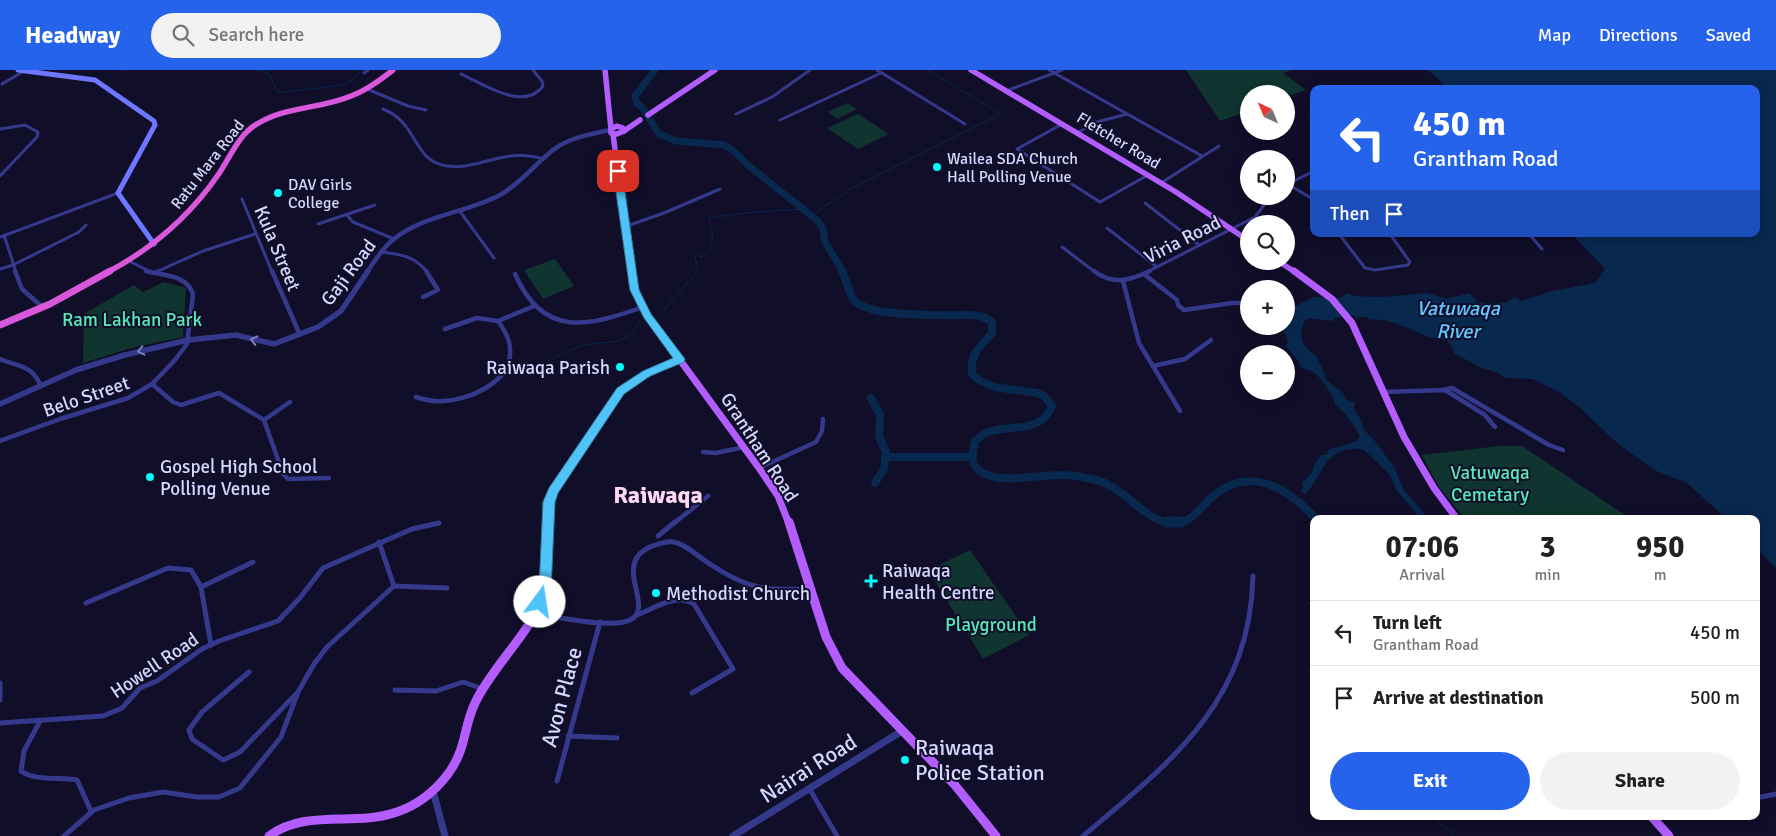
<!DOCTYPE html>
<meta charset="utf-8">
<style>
body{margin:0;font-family:Signika,sans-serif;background:#f2f2f2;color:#202124;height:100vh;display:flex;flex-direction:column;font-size:19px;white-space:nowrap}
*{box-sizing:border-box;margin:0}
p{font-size:16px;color:#757577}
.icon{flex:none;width:28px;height:28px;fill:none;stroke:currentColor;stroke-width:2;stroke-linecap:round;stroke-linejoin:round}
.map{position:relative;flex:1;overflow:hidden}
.sheet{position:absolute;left:1310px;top:445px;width:450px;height:305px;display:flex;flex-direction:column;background:#fff;border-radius:10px;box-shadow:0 2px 12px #0003}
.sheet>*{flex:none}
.hud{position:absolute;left:1310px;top:15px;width:450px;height:152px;border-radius:10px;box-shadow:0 2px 12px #0003;background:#2563eb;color:#fff;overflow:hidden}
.needle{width:32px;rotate:316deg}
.buttons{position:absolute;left:1240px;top:15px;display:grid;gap:10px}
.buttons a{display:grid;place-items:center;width:55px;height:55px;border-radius:50%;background:#fff;box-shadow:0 2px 12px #0003;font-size:25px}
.pin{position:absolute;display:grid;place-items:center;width:42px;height:42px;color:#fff;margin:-21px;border-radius:10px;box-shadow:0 2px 8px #0006}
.me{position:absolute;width:55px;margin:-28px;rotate:14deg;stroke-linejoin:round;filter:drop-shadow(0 0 4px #0008)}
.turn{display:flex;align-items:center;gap:18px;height:105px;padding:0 20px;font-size:22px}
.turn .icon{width:65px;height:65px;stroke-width:2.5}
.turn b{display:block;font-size:35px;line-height:42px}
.then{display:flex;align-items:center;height:48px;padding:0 20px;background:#0003;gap:10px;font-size:19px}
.eta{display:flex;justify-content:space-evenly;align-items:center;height:85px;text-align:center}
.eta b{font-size:30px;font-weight:700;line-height:35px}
.button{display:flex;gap:10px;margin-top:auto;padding:10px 20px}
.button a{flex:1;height:58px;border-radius:30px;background:#2563eb;color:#fff;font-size:20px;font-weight:700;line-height:58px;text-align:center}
.button a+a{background:#f2f2f2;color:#202124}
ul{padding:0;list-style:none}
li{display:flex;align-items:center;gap:15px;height:65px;padding:0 20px;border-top:1px solid #e0e0e0}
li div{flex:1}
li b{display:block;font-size:19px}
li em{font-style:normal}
header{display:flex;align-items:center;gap:30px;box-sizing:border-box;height:70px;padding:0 25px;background:#2563eb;color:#fff}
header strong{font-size:24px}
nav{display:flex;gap:28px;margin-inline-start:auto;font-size:18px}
.search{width:350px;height:45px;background:#f2f2f2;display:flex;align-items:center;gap:12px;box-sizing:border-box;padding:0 18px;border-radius:28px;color:#757577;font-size:19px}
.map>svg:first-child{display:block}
.green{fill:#10342f}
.water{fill:#08284e}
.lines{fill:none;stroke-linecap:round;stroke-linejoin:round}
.stream{stroke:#08284e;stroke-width:1}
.river-far2{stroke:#08284e;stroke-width:7}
.river-far1{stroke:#08284e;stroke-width:8}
.river{stroke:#08284e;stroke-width:11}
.minor-far2{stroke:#35398c;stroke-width:3}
.minor-far1{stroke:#35398c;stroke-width:4.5}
.minor{stroke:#35398c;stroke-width:5}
.tertiary-far2{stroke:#35398c;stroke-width:4.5}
.tertiary-far1{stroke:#35398c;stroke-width:5.5}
.tertiary{stroke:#35398c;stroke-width:7}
.secondary{stroke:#6d77ff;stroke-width:5}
.primary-far2{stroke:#b35dff;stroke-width:5.5}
.primary-far1{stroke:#b35dff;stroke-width:7}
.primary{stroke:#b35dff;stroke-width:9}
.trunk-far1{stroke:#d957da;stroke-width:5.5}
.trunk{stroke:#d957da;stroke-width:7}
.oneway{stroke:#7e80c0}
.route{fill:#4fc3f7;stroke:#337fa1}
.poi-dot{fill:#02fdff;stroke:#100e29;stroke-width:2}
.labels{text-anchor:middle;stroke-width:4;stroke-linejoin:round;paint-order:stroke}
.far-street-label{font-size:16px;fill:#d7d6ff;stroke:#100e29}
.far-poi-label{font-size:16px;fill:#d7d6ff;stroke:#100e29;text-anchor:start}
.street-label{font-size:19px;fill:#d7d6ff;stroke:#100e29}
.park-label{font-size:19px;fill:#56eab8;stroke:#100e29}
.poi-label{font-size:19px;fill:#d7d6ff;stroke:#100e29;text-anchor:start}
.water-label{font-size:20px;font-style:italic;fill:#64c6ff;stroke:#100e29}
.near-street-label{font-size:22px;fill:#d7d6ff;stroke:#100e29}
.near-poi-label{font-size:22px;fill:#d7d6ff;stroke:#100e29;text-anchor:start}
.district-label{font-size:24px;font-weight:bold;fill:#ffd8f4;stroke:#100e29}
</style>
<header>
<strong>Headway</strong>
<div class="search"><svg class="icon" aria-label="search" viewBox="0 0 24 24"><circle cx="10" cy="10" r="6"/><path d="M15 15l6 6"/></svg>Search here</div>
<nav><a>Map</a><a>Directions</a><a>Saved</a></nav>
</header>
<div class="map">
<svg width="1776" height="766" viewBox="0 0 1776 766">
<rect width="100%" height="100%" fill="#100e29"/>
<g class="green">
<polygon points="1186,0 1292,0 1283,3 1306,20 1286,27 1286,24 1249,24 1249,41 1220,51"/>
<polygon points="847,33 857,39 837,49 828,42"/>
<polygon points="858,44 889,64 858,79 827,58"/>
<polygon points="555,189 574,216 543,229 524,200"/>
<polygon points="164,212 186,218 183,267 135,277 83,293 84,244 134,215 143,222"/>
<polygon points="1499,376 1522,376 1625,445 1595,449 1465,449 1439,417 1422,385"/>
<polygon points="970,480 1029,565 983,589 928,500"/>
</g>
<path class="water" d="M1428 0H1776V498L1756 478V449H1727L1687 413 1654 400 1616 372 1580 338 1561 323 1533 309 1504 308 1499 303 1482 298 1455 284 1447 270C1420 270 1398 246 1370 250L1367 247H1359L1357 249 1354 245 1335 248 1333 251 1309 248 1305 250C1299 263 1300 272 1311 282 1313 284 1315 285 1317 287 1321 295 1323 301 1326 309L1344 324 1345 329 1356 333 1353 336 1363 354V359L1375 371 1394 397 1404 420 1429 449 1419 447 1398 422 1389 404 1363 379C1325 376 1326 400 1306 424L1300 421 1303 418 1302 413C1307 407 1314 403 1314 395L1321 385H1327L1328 380 1357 371 1360 365C1352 354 1347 343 1335 335 1335 327 1320 306 1313 302 1310 300 1304 299 1301 298L1298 291 1286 276 1288 272 1282 256H1286V246L1290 241 1289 236 1294 237 1314 227 1340 228 1348 223 1354 226 1381 227 1427 223 1447 229 1470 223 1477 233H1505L1515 227 1522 231 1552 221 1595 213 1605 199 1572 164H1756V19H1449Z"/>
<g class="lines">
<g class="stream">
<polyline points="256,0 268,3 277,21 283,22 343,15 350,12 363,0"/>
<polyline points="121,1 125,0"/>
<polyline points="812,145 849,120 1001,44 928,0"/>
<path d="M660 244 698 201 695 185 702 187C717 177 712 163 709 148L744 143 802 139"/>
<path d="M551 304 547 296 548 292 552 289C563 283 573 278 585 275 610 270 624 277 640 252"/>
<polyline points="1431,746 1455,766"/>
<polyline points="1542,749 1544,746"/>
</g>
<polyline class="river-far2" points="655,0 635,26 637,33 642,37 659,64 676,71 724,75 734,81 749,96 818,151 823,159 825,172 843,202"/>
<g class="river-far1">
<path d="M842 201C847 210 848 222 854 230 866 248 950 245 972 245L984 247 992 252V263C980 278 970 282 972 304L979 310 994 317 1037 323 1044 326 1052 336C1041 364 1011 354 988 362 983 364 979 368 975 371 972 385 969 396 983 403 1002 414 1037 405 1059 405 1071 405 1084 407 1096 410 1125 417 1144 451 1171 453 1190 455 1199 439 1211 428 1249 394 1287 417 1316 449"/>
<polyline points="871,328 880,345 879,367 886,382 884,399 875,413"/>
<polyline points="885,387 970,387"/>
</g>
<polyline class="river" points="1167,452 1181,452"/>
<g class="minor-far2">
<polyline points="877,0 965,54"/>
<polyline points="1049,0 1202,86"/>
<polyline points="364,3 368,0"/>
<path d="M461 4C483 14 524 42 543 16L542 11 533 0"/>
<polyline points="2,14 24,1"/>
<polyline points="367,19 408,36 426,40"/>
<polyline points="1006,21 1062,0"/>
<path d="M383 39C417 52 413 88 442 95 476 103 503 76 544 89"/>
<polyline points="736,44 772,27 810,0"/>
<polyline points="780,50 881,3"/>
<polyline points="1062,54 1017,79 1100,132 1148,105"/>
<polyline points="0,59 25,55 38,62 37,67 0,106"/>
<polyline points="1077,63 1097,52 1127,44"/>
<polyline points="1161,113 1219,76"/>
<polyline points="1288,114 1314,130"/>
<polyline points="1286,115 1314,101"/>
<polyline points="242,129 272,202"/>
<polyline points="1145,133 1199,175"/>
<polyline points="459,140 494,188"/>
<polyline points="347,145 353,152 394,169"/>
<polyline points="318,154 375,135"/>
<polyline points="624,157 664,143 720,119"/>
<polyline points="1107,158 1157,197"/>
<polyline points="1339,164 1365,198 1375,200 1408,195 1410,192 1390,164"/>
<polyline points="1529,164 1542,179"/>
<polyline points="4,165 16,202"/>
<polyline points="0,167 118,123"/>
<polyline points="1062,177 1095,202"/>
<path d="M381 182C400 184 415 186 427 202"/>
<polyline points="129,191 151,202"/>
<polyline points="0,199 13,195 79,162 86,155"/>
<polyline points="156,202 203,181 255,164"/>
<polyline points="1147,202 1255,147 1271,126"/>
</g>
<g class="minor-far1">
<polyline points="15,201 22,219 40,235"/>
<polyline points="272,201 300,265"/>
<path d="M1094 201C1112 215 1129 211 1150 201"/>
<polyline points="155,203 159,201"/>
<path d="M515 204C543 268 587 257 643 237"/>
<polyline points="1144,204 1177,230 1178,235 1184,240 1232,233 1249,233"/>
<polyline points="1123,211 1139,273 1180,341"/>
<polyline points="423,227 438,220 426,201"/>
<polyline points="445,259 477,248 498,251 534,236"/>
<path d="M0 289C19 297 32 295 41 316"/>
<polyline points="1153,296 1185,289 1211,270"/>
<polyline points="152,314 173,332 181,335 219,323 264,350 283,404 288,409 329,408"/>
<polyline points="1443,320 1452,318 1549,375 1563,380"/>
<polyline points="1383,322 1445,320 1485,345 1495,357"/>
<path d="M416 327C425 330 433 332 443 331 469 330 513 312 510 279 510 269 504 260 498 251"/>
<polyline points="264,350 290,332"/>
<path d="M0 371 60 349 128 328 152 314 175 290 187 274 193 224C186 204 164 206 146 201"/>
<polyline points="703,382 716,383 744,377"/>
<polyline points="759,398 816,372 822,361 823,349"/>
<polyline points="436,454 439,453"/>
<polyline points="673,454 708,426"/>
</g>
<g class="minor">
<polyline points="658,466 675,452"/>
<polyline points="379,472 394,516"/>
<polyline points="201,517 253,492"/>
<polyline points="86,533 168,498 191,500 201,517 211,575"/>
<path d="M536 544C557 547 612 559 630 550 659 536 600 484 667 472 681 469 698 487 710 494 749 520 765 520 810 519"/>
<path d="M637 545C655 538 675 523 694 534L733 599 692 623"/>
<polyline points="249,602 202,642 189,660 192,669 223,690 240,682 297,623"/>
<polyline points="0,613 0,630"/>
<polyline points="395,620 436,621 463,612 483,619"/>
<path d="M40 651 24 681 21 701C34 711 60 707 77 710L91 741"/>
<polyline points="0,653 103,646 122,638 140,618 157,611 202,579 219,571 278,551 299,529 323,498 412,459 439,453"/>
<polyline points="568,666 617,668"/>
<polyline points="557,711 600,552"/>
<polyline points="809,718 837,766"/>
<polyline points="1756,728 1776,724"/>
<polyline points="64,766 94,740 129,728 163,722 197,727 219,727 240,718 281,667 298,622 314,594 327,577 394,516 447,518"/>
<path d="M1083 766C1171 692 1250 632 1253 506"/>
</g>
<path class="tertiary-far2" d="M367 202C375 191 382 178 394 169 424 145 466 143 500 125 520 114 535 94 553 80 569 68 590 64 610 60"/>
<polyline class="tertiary-far1" points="0,334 76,300 125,285 188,270 236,265 274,274 318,257 341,241 368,201"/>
<g class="tertiary">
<polyline points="433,721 445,766"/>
<polyline points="733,766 902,661"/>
</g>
<polyline class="secondary" points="18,0 95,10 154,51 155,55 118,123 154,174"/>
<g class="primary-far2">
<polyline points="605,0 611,59"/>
<polyline points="971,0 1176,122 1249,171"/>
<polyline points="648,45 715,0"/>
<polygon points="617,56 623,58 624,61 617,64 611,63 611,59"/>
<polyline points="624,61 640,50"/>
<polyline points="613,64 631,202"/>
<polyline points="1278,191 1295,202"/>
</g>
<g class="primary-far1">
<polyline points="631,201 632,212 647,245 759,398 778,426 789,454"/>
<polyline points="1294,201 1332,229 1352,253 1404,367 1434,418 1457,449"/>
<polyline points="548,454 549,432 553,421 621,321 647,304 680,289"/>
</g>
<g class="primary">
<polyline points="789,452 826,567 842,598 954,714 996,766"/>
<polyline points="1651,746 1669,766"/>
<path d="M269 766C307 738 355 757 397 742 418 735 435 721 448 704 467 678 463 658 475 633 492 596 534 560 545 521 549 506 547 470 548 452"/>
</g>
<path class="trunk-far1" d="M108 202C153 178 189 147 218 105 230 88 238 65 257 54 286 36 321 39 351 26 367 20 380 10 393 0"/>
<polyline class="trunk" points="0,255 50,234 110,201"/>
</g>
<defs><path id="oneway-chevron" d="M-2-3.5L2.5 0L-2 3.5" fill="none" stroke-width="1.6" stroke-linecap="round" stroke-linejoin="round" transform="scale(1.25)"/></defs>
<g class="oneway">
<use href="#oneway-chevron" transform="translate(254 270) rotate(-165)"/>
<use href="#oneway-chevron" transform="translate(141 281) rotate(167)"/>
</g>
<polygon class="route" points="618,98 622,101 639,220 651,244 685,289 684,292 650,306 624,324 558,423 555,432 551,520 545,536 540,538 535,536 534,532 539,520 543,432 549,418 617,318 643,301 673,288 644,248 630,220 613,101"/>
<g class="poi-dot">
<circle cx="937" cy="97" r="5"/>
<circle cx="278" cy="123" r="5"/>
<circle cx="620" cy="297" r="5"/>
<circle cx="150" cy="407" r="5"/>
<path d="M868.5 503.5h5v5h5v5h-5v5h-5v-5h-5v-5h5z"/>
<circle cx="656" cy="523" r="5"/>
<circle cx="905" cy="690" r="5"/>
</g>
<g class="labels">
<g class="far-street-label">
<text transform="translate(1119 70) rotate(31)" y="6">Fletcher Road</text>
<text transform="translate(207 94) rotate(-52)" y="6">Ratu Mara Road</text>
</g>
<g class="far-poi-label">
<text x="947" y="94">Wailea SDA Church<tspan x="947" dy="18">Hall Polling Venue</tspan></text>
<text x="288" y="120">DAV Girls<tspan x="288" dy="18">College</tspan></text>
</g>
<g class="street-label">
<text transform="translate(1182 169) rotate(-27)" y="7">Viria Road</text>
<text transform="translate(278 178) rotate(67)" y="7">Kula Street</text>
<text transform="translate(348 202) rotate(-53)" y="7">Gaji Road</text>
<text transform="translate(86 326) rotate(-19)" y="7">Belo Street</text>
<text transform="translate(760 377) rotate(57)" y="7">Grantham Road</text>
<text transform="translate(154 595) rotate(-34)" y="7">Howell Road</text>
</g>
<g class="park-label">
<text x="132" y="256">Ram Lakhan Park</text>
<text x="1490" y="409">Vatuwaqa<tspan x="1490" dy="22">Cemetary</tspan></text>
<text x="991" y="561">Playground</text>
</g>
<g class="poi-label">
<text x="610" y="304" text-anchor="end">Raiwaqa Parish</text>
<text x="160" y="403">Gospel High School<tspan x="160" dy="22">Polling Venue</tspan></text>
<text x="882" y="507">Raiwaqa<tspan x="882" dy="22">Health Centre</tspan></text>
<text x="666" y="530">Methodist Church</text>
</g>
<g class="water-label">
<text x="1458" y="245">Vatuwaqa<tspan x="1458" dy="23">River</tspan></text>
</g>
<g class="near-street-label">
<text transform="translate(561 627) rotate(-75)" y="8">Avon Place</text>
<text transform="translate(808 698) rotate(-32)" y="8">Nairai Road</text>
</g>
<g class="near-poi-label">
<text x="915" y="685">Raiwaqa<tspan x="915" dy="25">Police Station</tspan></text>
</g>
<g class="district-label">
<text x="658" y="433">Raiwaqa</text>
</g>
</g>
</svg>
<div class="buttons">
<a><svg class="needle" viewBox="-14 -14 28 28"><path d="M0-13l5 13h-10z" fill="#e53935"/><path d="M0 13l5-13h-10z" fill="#757577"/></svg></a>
<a><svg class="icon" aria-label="sound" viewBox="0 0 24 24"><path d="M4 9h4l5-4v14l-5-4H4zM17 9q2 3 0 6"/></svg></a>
<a><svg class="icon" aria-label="search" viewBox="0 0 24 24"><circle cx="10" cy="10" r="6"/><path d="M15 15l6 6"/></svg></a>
<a>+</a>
<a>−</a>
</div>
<div class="pin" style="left:618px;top:101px;background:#d93025"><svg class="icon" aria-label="arrive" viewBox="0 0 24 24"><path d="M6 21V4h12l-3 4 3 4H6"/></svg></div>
<svg class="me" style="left:540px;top:532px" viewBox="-20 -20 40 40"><circle r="19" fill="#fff"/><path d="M0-13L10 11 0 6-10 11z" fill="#4fc3f7"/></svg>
<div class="hud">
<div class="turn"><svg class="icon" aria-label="left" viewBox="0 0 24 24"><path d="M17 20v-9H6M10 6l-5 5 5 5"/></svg><div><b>450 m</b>Grantham Road</div></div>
<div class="then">Then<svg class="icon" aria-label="arrive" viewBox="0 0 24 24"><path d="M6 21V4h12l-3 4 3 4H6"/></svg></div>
</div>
<section class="sheet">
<div class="eta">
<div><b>07:06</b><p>Arrival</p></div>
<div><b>3</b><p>min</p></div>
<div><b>950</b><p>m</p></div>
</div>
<ul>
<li><svg class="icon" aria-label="left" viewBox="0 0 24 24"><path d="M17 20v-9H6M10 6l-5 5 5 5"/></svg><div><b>Turn left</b><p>Grantham Road</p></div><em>450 m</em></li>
<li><svg class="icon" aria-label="arrive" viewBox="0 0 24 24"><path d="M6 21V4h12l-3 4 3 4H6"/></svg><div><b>Arrive at destination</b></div><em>500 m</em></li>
</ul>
<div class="button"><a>Exit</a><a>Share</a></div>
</section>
</div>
